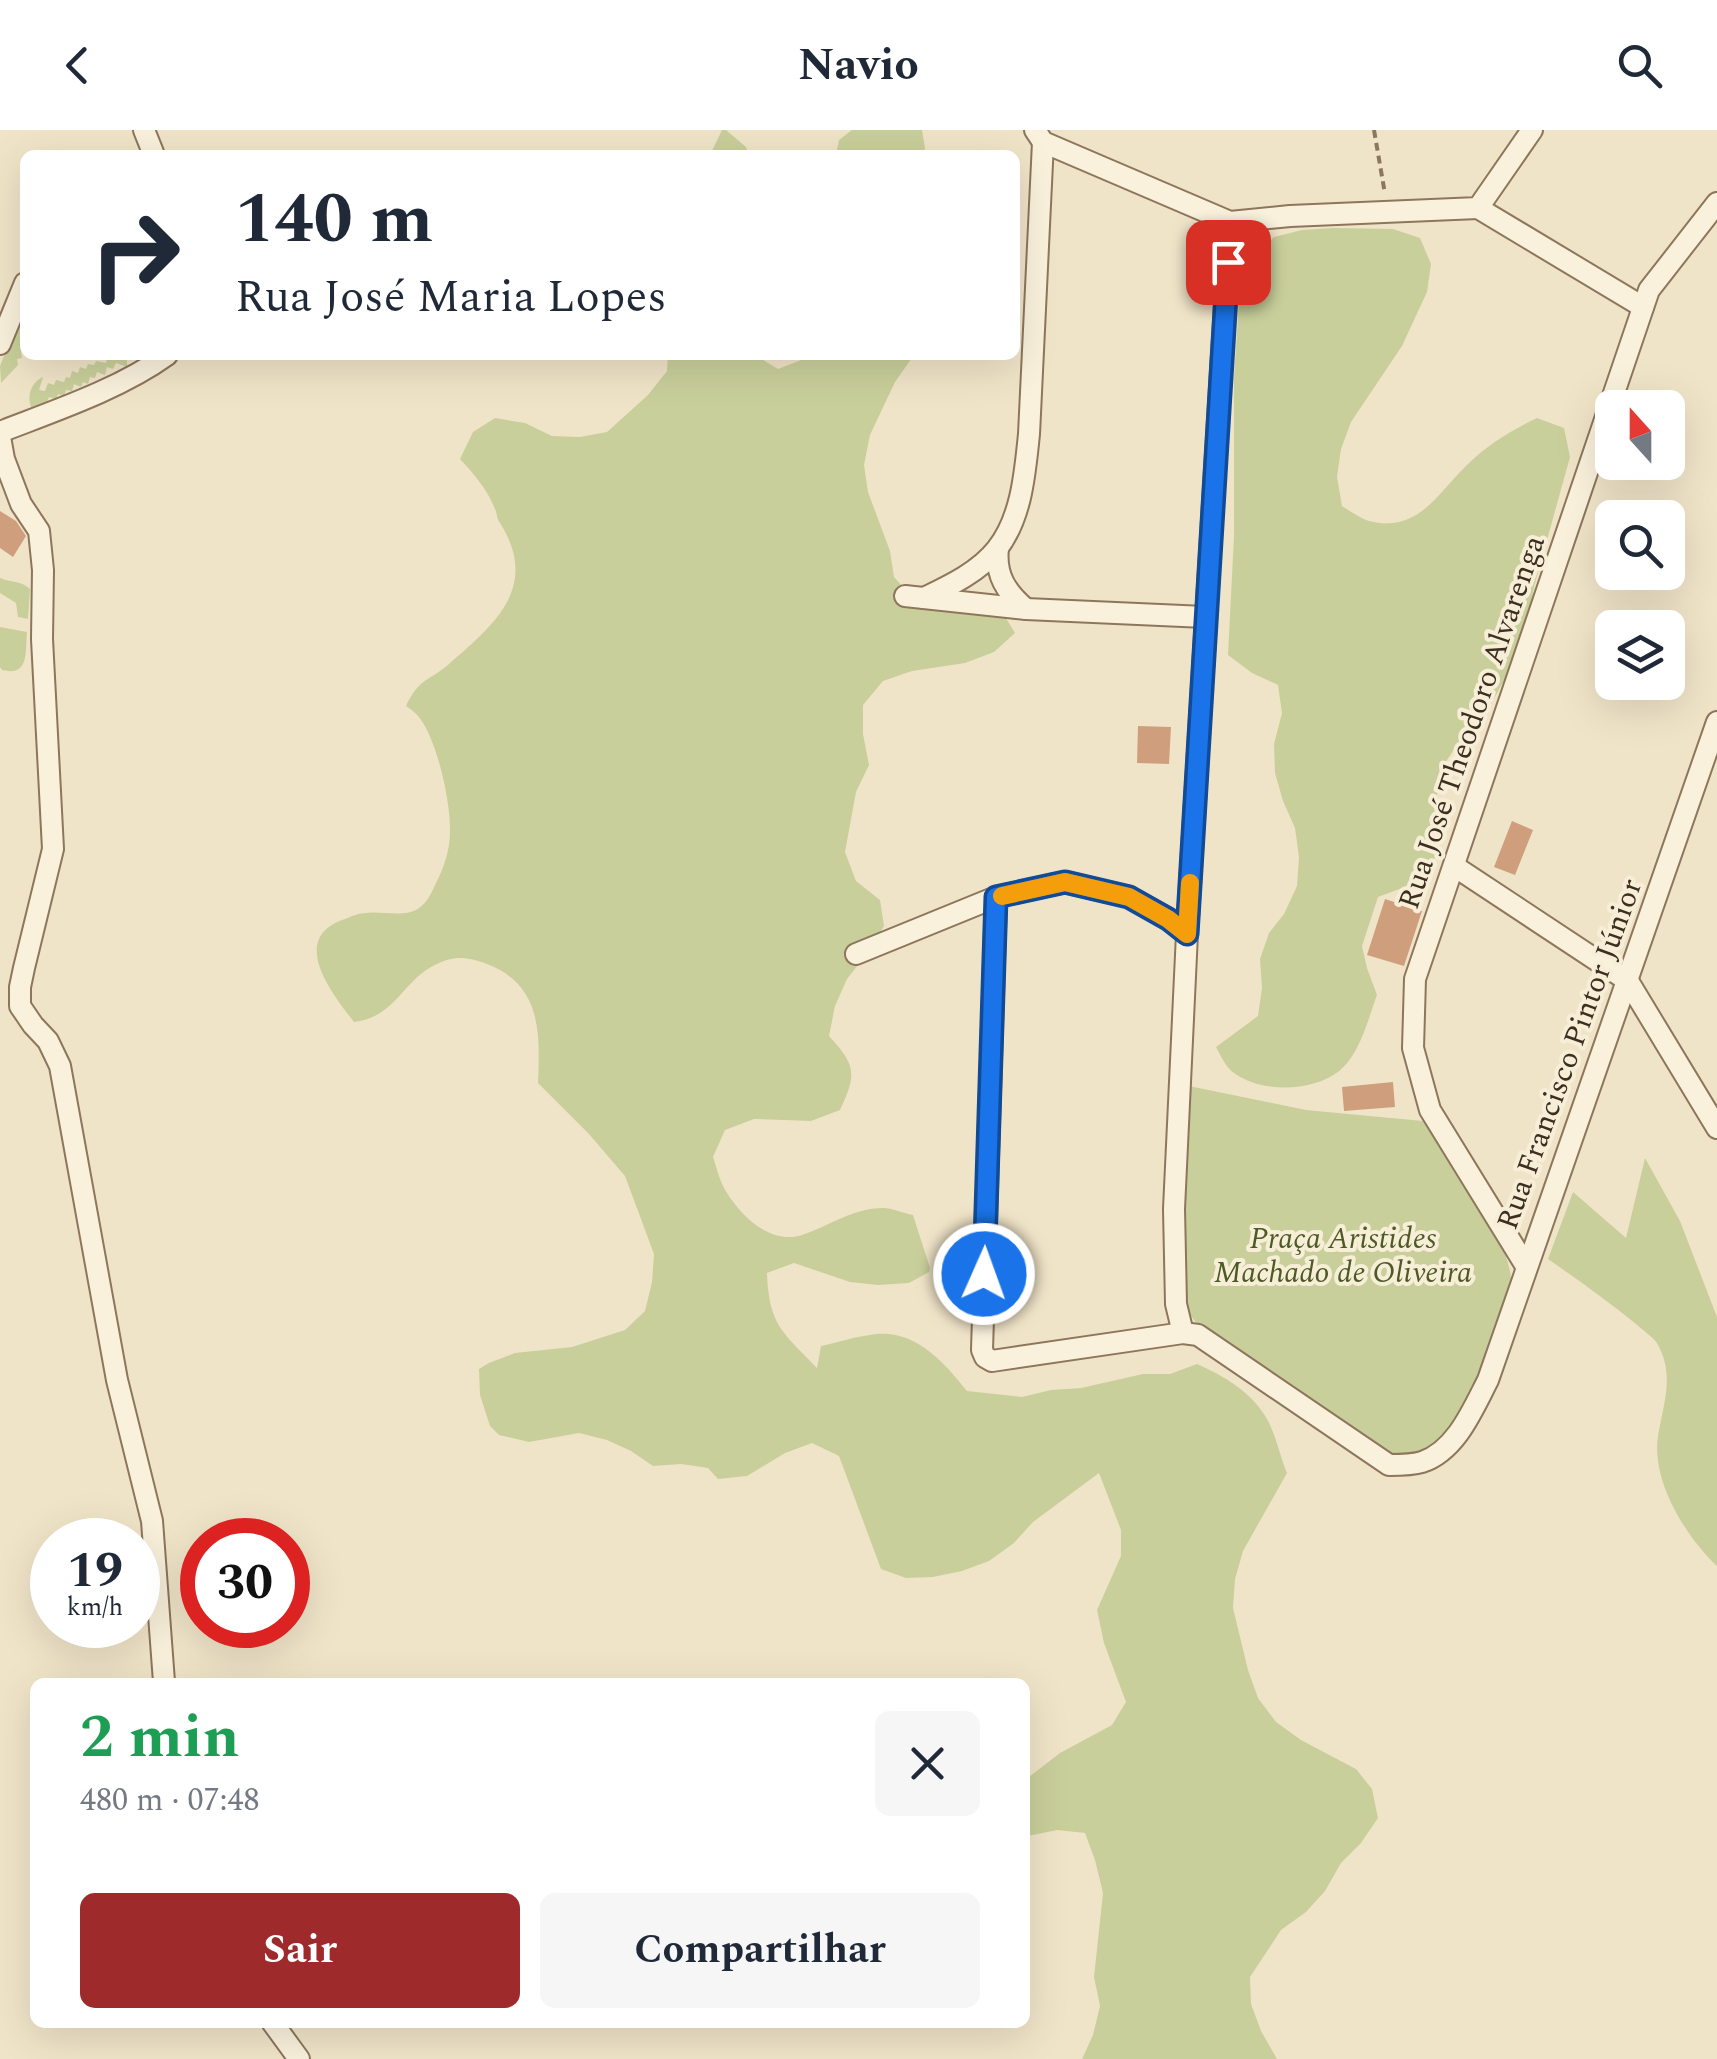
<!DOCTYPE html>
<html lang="pt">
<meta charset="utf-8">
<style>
body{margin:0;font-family:Spectral,serif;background:#f6f6f7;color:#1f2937;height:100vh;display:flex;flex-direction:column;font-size:38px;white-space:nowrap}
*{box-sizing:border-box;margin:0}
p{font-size:32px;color:#747a83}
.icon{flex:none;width:55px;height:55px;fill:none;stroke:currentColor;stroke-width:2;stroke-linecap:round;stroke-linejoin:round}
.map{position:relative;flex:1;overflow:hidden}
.drawer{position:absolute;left:30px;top:1548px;width:1000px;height:350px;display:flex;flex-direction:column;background:#fff;border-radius:15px;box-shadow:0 10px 40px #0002}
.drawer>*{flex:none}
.hud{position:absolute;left:20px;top:20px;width:1000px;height:210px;border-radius:15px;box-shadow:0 10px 40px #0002;background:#fff;color:#1f2937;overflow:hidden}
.needle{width:65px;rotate:339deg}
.tools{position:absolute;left:1595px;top:260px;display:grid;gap:20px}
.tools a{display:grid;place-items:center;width:90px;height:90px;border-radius:15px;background:#fff;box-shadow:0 10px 40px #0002;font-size:50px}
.speed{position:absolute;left:30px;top:1388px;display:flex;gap:20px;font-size:50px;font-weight:700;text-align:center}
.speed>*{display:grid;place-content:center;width:130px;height:130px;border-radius:50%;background:#fff;box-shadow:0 10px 40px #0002;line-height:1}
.speed small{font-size:25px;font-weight:400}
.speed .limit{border:15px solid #d22;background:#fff;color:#111}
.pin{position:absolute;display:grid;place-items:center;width:85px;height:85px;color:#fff;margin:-42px;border-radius:20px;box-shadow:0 5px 15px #0006}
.me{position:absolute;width:110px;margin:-55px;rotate:2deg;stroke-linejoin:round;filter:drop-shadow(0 0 8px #0008)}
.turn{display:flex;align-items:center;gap:35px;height:210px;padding:0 50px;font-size:45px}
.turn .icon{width:130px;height:130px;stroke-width:2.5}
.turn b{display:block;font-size:70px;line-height:85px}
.round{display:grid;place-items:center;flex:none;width:105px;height:105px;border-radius:15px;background:#f6f6f7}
.headline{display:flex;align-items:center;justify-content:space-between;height:170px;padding:0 50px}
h1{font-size:60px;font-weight:700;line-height:75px;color:#1e9e55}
.action{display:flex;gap:20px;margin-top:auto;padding:20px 50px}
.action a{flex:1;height:115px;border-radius:15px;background:#9e2a2b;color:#fff;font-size:40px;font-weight:700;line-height:115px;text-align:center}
.action a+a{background:#f6f6f7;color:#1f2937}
header{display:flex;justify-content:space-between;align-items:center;height:130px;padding:0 50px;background:#fff;font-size:45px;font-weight:700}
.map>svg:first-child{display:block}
.green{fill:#c9cf9b}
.building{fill:#cf9f7d}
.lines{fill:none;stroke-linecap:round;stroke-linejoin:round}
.street-casing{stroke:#8d765c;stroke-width:24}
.path{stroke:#8d765c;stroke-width:4;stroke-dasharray:8 5;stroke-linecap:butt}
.street{stroke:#faf1dc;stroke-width:20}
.route-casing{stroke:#114b97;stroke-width:25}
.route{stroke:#1a73e8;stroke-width:18}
.slow{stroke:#f59e0b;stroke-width:18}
.labels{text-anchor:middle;stroke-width:8;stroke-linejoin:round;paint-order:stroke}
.street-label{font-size:30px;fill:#3d2e20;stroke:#f7eed8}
.park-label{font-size:30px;font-style:italic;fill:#4d5a26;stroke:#f7eed8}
</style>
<header><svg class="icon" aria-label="back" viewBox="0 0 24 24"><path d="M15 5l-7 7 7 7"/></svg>Navio<svg class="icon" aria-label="search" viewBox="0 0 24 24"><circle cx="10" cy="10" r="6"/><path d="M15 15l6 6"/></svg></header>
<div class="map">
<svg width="1717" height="1929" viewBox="0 0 1717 1929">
<rect width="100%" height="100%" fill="#f0e4c8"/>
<g class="green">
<polygon points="722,0 726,0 746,17 749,25 710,25"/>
<polygon points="852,0 922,0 925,18 923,25 836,25 839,10"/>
<path d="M1333 98 1393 99 1420 108 1431 134 1427 162 1402 216 1351 292 1341 319 1337 347 1342 376C1350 381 1360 388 1369 391 1418 403 1436 365 1466 336 1487 315 1510 301 1537 288L1564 298 1570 327 1534 457 1529 485 1509 541 1495 567 1480 591 1459 612 1443 636 1437 665 1442 693 1436 726 1421 751 1378 767 1362 816 1367 838 1377 865C1368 889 1360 925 1338 942 1311 962 1261 963 1234 943 1226 938 1221 926 1216 917L1258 886 1262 858 1260 829 1269 803 1284 784 1297 756 1299 727 1295 698 1283 671 1275 643 1274 614 1282 583 1278 555 1252 543 1228 525 1234 406V248L1240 156 1253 128 1274 107 1302 100Z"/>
<polygon points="25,173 25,220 21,222 22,228 17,229 18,235 1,253 0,236"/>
<path d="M108 225H127V237L116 233 113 239 107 237 105 245 97 242 95 248 90 247 88 254 83 252 81 257 74 254 72 261 66 260 64 266 58 264 56 269 49 267 45 277 35 280 32 279C26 267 31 252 43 247L39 260 45 261 48 253 54 255 56 250 64 252 66 247 70 248 72 241 78 243 80 237 86 239 88 234 94 235 96 231 106 233Z"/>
<path d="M668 225H755L778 239 814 225H914L895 252 870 305 864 335 868 362 890 421 894 447 913 468 1001 480 1015 503 994 522 965 533 912 541 883 551 863 575V604L869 635 856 662 845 722 856 751 880 770 884 796 866 825 847 849 835 876 829 906C856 935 857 944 840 980L811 991 754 989 725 1000 713 1027C717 1039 720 1052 727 1063 742 1087 771 1115 802 1105 829 1096 853 1078 883 1078 892 1078 903 1083 913 1085L930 1138 929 1142 909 1153 878 1155 850 1152 794 1133 767 1143C769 1196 783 1202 817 1238L821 1216C839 1212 858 1206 876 1204 916 1200 944 1232 967 1261L1022 1267 1051 1260 1081 1258 1143 1244H1170L1197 1234C1224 1246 1252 1262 1267 1289 1276 1305 1280 1326 1287 1343L1243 1421 1235 1449 1233 1478 1248 1540 1258 1568 1276 1592 1301 1610 1356 1639 1372 1659 1378 1688 1361 1713 1341 1733 1325 1761 1306 1782 1281 1800 1250 1847 1251 1874 1261 1901 1277 1929H1082L1093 1905 1100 1876 1094 1847 1103 1763 1095 1730 1085 1703 1057 1700 1028 1706 1025 1702V1650L1060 1623 1112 1595 1126 1572 1104 1513 1097 1480 1121 1426V1400L1099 1343 1033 1392 1014 1413 989 1431 962 1441 933 1447 906 1448 881 1439 839 1326 812 1313 785 1323 747 1346 718 1349 708 1338 681 1334 653 1336 631 1321 607 1310 579 1303 529 1312 499 1305 490 1296 480 1265 479 1239 489 1233 515 1223 572 1217 625 1200 645 1181 652 1152 654 1124 625 1046 588 1003 538 953C540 904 542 855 487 834 467 827 455 825 435 835 403 850 396 887 354 892 331 862 288 808 345 789 352 786 359 783 367 783 383 781 405 788 419 778 427 773 432 762 436 753 444 738 450 719 450 702 451 673 437 608 418 586 417 584 408 577 406 576 419 548 428 552 449 534 495 494 540 457 500 393 496 387 498 386 495 379 487 359 474 344 460 329L473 302 495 288 525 293 552 306 580 307 607 302 648 265 667 241Z"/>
<path d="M0 448C11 453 21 450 30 459L28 489 18 487 16 473 0 463Z"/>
<path d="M0 497 27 502C25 521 30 547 2 540L0 537Z"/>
<path d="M1189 956 1306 980 1423 991C1448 1029 1515 1112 1511 1156 1495 1202 1473 1287 1432 1316 1418 1325 1403 1325 1387 1326L1200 1198 1188 1182 1182 1080Z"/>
<path d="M1645 1028 1680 1091 1717 1187V1436C1686 1407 1651 1351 1658 1306 1663 1275 1675 1246 1658 1215 1654 1207 1643 1201 1636 1194 1608 1171 1578 1150 1548 1129L1573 1062 1626 1108Z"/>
</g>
<g class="building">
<polygon points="0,381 16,391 26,406 13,427 0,418"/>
<polygon points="1138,596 1171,597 1169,634 1137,633"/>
<polygon points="1512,691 1533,700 1515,745 1494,737"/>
<polygon points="1385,769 1422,781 1404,836 1367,825"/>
<polygon points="1393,952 1395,977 1344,981 1342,957"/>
</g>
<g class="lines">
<g class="street-casing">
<g id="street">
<polyline points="144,0 154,25"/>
<polyline points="1035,0 1043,12 1230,92 1290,86 1478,78 1532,0"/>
<polyline points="1478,78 1643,177"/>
<polyline points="0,214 25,153"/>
<path d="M0 302C54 281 120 259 167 225"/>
<polyline points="0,307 4,329 21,374 39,401 43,440 42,509 53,719 24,838 20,857 20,876 33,895 48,911 60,936 117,1250 152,1391 164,1552"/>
<path d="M998 418C995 445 1006 462 1026 479"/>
<polyline points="905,466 1026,479 1205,487"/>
<path d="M924 468C949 456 979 442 997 419 1022 387 1025 342 1029 304L1043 12"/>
<polyline points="1454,736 1628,851 1717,998"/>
<path d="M996 767 982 1220 985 1227 992 1231 1183 1203 1198 1205 1389 1335C1400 1335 1412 1335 1422 1332 1456 1321 1473 1279 1488 1250L1717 592"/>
<polyline points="856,824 996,767 1065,752 1129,767 1169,789 1187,804"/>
<polyline points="1526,1136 1430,980 1413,918 1415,849 1649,160 1717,73"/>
<polyline points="1183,1203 1176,1174 1174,1079 1187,804 1230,92"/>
<polyline points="272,1892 299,1929"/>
</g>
</g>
<polyline class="path" points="1374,0 1385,64"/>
<use href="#street" class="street"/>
</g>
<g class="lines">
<g class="route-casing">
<polyline id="route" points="984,1144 996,767 1065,752 1129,767 1168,789 1187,804 1228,132"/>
</g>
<use href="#route" class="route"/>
<polyline class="slow" points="1002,766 1065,752 1129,767 1168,789 1187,804 1190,753"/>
</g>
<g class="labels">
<g class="street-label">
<text transform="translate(1471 592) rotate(-71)" y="10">Rua José Theodoro Alvarenga</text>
<text transform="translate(1569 924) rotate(-70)" y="10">Rua Francisco Pintor Júnior</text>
</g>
<g class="park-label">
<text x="1343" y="1118">Praça Aristides<tspan x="1343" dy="34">Machado de Oliveira</tspan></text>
</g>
</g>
</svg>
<div class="tools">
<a><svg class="needle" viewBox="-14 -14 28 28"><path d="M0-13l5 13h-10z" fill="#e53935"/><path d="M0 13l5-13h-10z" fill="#747a83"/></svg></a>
<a><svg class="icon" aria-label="search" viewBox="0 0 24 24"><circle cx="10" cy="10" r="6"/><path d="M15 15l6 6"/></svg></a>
<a><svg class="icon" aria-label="layers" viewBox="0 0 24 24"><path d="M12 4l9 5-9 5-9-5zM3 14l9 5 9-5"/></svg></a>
</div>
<div class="speed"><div>19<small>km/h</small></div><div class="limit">30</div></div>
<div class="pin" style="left:1228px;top:132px;background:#d93025"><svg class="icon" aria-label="arrive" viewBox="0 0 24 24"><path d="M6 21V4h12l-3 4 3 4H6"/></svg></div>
<svg class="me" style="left:984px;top:1144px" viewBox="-20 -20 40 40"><circle r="17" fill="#1a73e8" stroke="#fff" stroke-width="3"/><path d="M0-11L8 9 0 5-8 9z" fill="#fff"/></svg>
<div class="hud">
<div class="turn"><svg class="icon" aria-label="right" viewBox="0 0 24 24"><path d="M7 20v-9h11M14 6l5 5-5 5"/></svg><div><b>140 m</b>Rua José Maria Lopes</div></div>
</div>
<section class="drawer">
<div class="headline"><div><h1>2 min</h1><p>480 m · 07:48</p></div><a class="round"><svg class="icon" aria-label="close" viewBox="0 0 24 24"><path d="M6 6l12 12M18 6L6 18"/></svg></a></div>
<div class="action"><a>Sair</a><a>Compartilhar</a></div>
</section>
</div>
